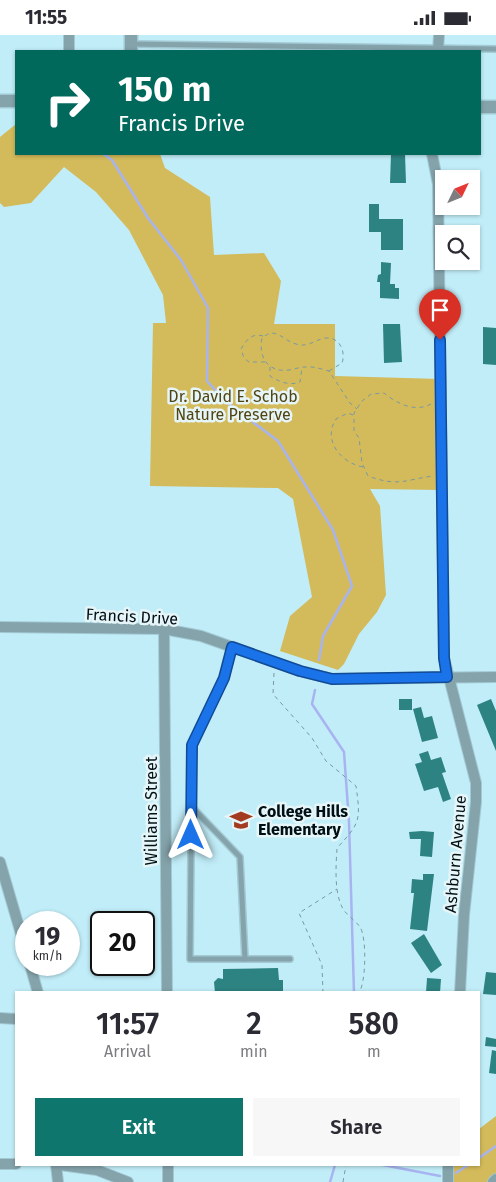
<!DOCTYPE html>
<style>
body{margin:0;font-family:"Fira Sans",sans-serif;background:#f7f7f7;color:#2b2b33;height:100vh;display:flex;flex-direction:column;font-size:19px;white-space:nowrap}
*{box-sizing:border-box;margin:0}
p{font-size:16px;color:#7c7c81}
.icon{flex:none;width:28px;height:28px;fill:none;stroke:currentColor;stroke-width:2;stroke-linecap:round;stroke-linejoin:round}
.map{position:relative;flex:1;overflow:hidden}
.details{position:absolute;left:15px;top:956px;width:465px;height:175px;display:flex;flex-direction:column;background:#fff;border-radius:0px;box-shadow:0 1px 4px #0004}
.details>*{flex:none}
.banner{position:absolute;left:15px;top:15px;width:466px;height:105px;border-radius:0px;box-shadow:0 1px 4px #0004;background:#00695c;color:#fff;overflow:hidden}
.needle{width:32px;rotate:47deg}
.buttons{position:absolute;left:435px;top:135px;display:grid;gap:10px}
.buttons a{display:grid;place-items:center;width:45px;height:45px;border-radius:0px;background:#fff;box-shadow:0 1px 4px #0004;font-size:25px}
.speed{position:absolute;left:15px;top:876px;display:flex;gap:10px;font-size:25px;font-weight:700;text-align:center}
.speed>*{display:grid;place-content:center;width:65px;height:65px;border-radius:50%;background:#fff;box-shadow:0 1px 4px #0004;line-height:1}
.speed small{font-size:12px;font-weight:400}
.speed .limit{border:2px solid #111;border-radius:8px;background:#fff;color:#111}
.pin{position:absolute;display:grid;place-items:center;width:42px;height:42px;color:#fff;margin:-51px -21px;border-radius:50% 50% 50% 0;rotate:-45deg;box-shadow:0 0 5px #0007}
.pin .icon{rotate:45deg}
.me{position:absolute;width:55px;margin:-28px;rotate:0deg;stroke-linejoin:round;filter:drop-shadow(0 0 4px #0008)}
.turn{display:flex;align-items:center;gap:18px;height:105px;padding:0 20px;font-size:22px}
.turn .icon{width:65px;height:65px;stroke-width:2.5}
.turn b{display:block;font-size:35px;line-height:42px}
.eta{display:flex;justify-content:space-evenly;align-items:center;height:85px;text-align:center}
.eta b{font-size:30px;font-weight:600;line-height:35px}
.cta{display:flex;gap:10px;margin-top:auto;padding:10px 20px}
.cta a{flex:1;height:58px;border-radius:0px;background:#0f766e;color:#fff;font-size:20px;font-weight:600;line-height:58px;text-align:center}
.cta a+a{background:#f7f7f7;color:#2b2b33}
.status{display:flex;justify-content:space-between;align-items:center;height:35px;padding:0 25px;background:#fff;direction:ltr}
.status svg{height:14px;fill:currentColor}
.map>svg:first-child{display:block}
.green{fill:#d3ba5a}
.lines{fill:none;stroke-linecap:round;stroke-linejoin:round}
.stream{stroke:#a8b4f0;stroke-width:2.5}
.building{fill:#2d8282}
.service-casing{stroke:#a2c9d4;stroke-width:8}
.minor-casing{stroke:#a2c9d4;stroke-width:12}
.tertiary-casing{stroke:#a2c9d4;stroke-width:15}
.path{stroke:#799aa3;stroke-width:1;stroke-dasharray:4 4;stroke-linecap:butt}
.service{stroke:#85a3ab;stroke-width:5}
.minor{stroke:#85a3ab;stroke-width:10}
.tertiary{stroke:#85a3ab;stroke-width:12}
.route-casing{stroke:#114b97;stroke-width:12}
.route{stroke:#1a73e8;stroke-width:9}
.labels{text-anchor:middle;stroke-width:5;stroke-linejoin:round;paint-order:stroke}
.park-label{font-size:16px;fill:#514411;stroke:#e6f5f8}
.street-label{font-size:16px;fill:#000f14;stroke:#e6f5f8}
.poi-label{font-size:16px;font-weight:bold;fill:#000f14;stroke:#e6f5f8;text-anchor:start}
</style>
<div class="status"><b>11:55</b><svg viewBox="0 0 49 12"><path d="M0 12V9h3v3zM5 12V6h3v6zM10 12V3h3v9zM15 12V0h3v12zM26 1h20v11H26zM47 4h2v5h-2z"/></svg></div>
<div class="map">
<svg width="496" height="1147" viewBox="0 0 496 1147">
<rect width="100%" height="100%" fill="#c1edf8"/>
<g class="green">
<polygon points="16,89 16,119 160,119 165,133 210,162 214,220 264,218 281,246 274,289 335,289 335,341 440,344 441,455 370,454 380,471 386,560 377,577 359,599 344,629 338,635 280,616 290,581 312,562 293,464 278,453 150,451 153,288 166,288 163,260 129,195 96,157 64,132 31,168 4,172 0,168 0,102"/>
<polygon points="496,1081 496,1139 487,1147 453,1147 454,1130 479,1130 479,1094"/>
</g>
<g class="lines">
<g class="stream">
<polyline points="103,119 112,125 148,183 181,225 208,273 207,346 225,366 278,406 333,495 352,551 323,601 319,625"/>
<polyline points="315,655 312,669 344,717 349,787 354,958"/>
<polyline points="479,1123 496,1111"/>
<polyline points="383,1130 440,1141"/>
<polyline points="456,1138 468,1130"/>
<polyline points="330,1147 335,1130"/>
</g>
</g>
<g class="building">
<polygon points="391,119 405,119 406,148 390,148"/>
<polygon points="369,169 379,169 379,184 403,184 403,215 381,215 381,197 369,197"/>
<polygon points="381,227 391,228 390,249 395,249 395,253 399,253 399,264 380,263 380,247 377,247 378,240 381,239"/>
<polygon points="383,289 400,289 402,327 384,328"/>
<polygon points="483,292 496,293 496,330 483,329"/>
<rect x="399" y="664" width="13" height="11"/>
<polygon points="491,664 496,676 496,716 477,670"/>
<polygon points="421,672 424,683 432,681 438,703 422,707 413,674"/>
<polygon points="428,716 431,725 441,722 446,737 442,738 451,764 443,767 438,752 424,756 415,729 422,727 419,719"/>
<polygon points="422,796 434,797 432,822 420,821 421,804 410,804 409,797"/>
<polygon points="423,839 434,839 427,896 410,894 414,858 411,858 412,844 423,845"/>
<polygon points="424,899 442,930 431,938 411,908"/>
<polygon points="278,933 279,945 283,945 283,958 215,958 214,947 218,943 223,944 223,934"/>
<polygon points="486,937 496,938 496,960 483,959"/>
<polygon points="427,943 441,944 440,958 426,958"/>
<polygon points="486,1002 496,1004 496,1012 485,1011"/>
<polygon points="492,1015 496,1016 496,1039 489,1038"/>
</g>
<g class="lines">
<g class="service-casing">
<g id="service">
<polyline points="132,9 496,14"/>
<polyline points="192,772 240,822 245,924 190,924 192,710 223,643 232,612"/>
<polyline points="245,924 290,924"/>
</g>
</g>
<g class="minor-casing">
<g id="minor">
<polyline points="69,16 69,0"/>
<polyline points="438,16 439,0"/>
<polyline points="432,119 438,149 444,623 476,748 476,767 464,880 460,958"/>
<polyline points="0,592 164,594 201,601 300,636 332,644 496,642"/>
<polyline points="164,594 167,958"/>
<polyline points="0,827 26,916"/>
<polyline points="30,930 38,958"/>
<polyline points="0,983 16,984"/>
<polyline points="0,1129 16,1129"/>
<polyline points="56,1130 58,1147"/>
<polyline points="60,1130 97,1135 128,1147"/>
<polyline points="168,1130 168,1147"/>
<polyline points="448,1147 448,1130"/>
<polyline points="493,1147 496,1144"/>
</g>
</g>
<g class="tertiary-casing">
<g id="tertiary">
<polyline points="131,16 131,0"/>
<polyline points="0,66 16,66"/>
<polyline points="480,72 496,72"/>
</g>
</g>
<g class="path">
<path d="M263 301C252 298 247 304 241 314L244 323 249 327H265"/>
<path d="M270 332V341C279 347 290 351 300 347L302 333"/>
<path d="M329 336 342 328C346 317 340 302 326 303 315 304 309 313 296 309 282 305 276 291 262 303 258 322 268 338 289 335 295 334 300 332 305 332 313 331 321 334 329 336L350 368 357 374"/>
<path d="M431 369C415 378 396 368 384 358L371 359 362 366 354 378V396L359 403 362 428 368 441C398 452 404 445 433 441"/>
<path d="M353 380 348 378 336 384C322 405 341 428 363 432"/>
<path d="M274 638 273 659 312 703 326 726 356 751C361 786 360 788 337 813 336 830 334 856 342 872 345 879 355 885 360 892 367 903 366 947 359 958"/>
<polyline points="323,958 322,930 299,878 337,854"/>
<polyline points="343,1147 346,1130"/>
</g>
<use href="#service" class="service"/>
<use href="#minor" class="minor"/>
<use href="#tertiary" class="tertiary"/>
</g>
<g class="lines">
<g class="route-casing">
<polyline id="route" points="191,800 192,710 224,643 232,612 300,636 332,644 447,642 444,623 440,305"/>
</g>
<use href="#route" class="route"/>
</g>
<defs>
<g id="school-bare" transform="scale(1.725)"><path d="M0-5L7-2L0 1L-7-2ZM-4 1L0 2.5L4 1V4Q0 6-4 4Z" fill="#a33b21" stroke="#e6f5f8" stroke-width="2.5" paint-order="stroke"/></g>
</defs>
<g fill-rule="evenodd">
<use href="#school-bare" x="241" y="785"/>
</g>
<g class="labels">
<g class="park-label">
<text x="233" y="367">Dr. David E. Schob<tspan x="233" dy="18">Nature Preserve</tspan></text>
</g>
<g class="street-label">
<text transform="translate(132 581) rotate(3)" y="6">Francis Drive</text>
<text transform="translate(151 776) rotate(-90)" y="6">Williams Street</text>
<text transform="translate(455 819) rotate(-85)" y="6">Ashburn Avenue</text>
</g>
<g class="poi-label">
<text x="258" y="782">College Hills<tspan x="258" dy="18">Elementary</tspan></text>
</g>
</g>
</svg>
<div class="buttons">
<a><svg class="needle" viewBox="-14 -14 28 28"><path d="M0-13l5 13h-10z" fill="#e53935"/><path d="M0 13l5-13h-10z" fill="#7c7c81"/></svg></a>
<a><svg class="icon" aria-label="search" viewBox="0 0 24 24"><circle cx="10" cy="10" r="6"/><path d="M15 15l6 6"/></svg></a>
</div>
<div class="speed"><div>19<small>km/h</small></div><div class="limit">20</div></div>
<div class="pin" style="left:440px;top:305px;background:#d93025"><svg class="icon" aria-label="arrive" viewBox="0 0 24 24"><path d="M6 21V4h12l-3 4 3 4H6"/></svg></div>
<svg class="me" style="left:191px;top:800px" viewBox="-20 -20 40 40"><path d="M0-17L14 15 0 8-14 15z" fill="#1a73e8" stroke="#fff" stroke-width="4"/></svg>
<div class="banner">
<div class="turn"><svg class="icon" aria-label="right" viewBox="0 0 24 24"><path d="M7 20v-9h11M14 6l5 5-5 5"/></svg><div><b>150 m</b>Francis Drive</div></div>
</div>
<section class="details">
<div class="eta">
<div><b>11:57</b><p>Arrival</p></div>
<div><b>2</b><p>min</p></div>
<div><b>580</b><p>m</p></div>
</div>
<div class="cta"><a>Exit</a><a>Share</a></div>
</section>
</div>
